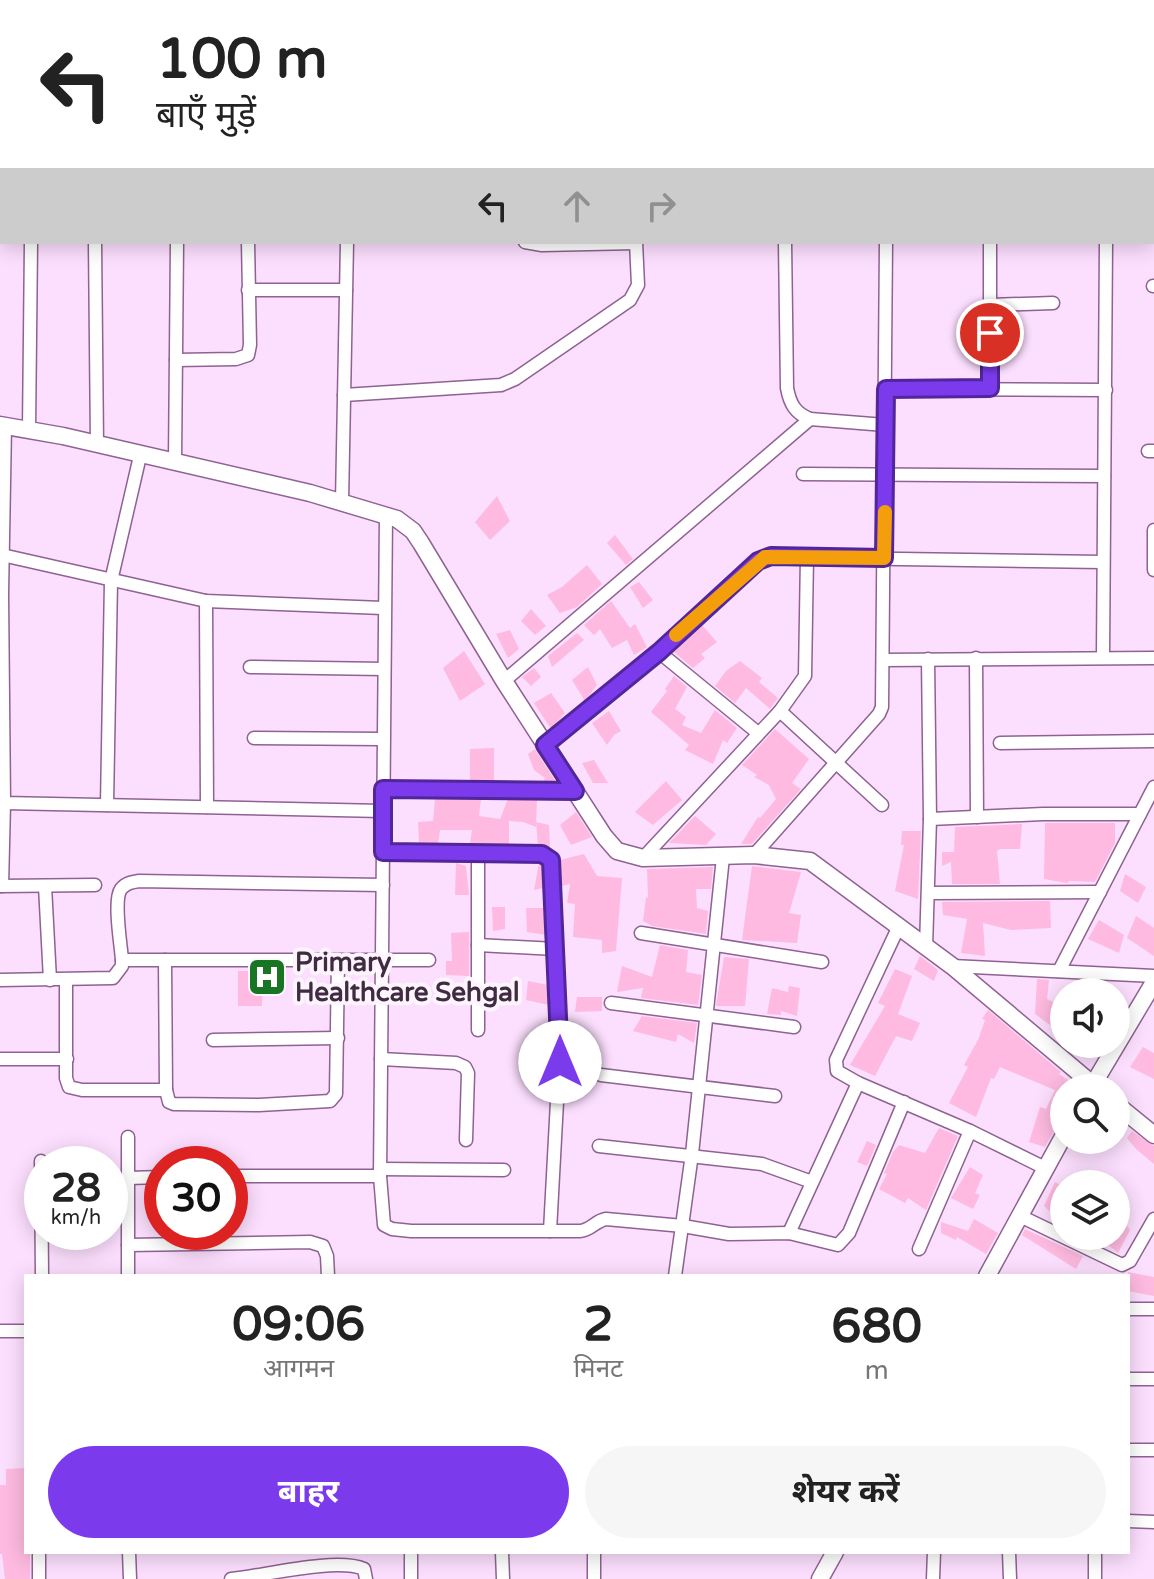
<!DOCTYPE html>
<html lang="hi">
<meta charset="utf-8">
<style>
body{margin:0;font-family:"Varela Round","Noto Sans Devanagari",sans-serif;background:#f6f6f6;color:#222;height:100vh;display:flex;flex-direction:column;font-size:30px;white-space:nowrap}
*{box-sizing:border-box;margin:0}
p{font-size:26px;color:#767676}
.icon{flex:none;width:44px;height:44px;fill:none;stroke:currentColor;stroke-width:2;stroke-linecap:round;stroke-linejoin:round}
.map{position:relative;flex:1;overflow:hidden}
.details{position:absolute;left:24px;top:1274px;width:1106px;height:280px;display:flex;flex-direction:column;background:#fff;border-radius:0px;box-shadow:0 4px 20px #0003}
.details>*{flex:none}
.banner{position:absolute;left:0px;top:0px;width:1154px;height:244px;box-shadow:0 4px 20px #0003;background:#fff;color:#222;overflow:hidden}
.tools{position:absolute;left:1050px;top:978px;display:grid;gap:16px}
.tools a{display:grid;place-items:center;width:80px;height:80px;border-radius:50%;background:#fff;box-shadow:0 4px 20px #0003;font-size:40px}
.speed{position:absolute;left:24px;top:1146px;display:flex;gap:16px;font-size:40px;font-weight:700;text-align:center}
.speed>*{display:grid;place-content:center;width:104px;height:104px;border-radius:50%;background:#fff;box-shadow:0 4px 20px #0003;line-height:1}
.speed small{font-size:20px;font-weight:400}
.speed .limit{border:12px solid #d22;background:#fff;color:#111}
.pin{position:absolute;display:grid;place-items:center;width:68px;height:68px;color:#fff;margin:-34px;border:4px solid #fff;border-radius:50%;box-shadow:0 2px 8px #0007}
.me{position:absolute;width:88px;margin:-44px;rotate:0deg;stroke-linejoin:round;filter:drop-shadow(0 0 6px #0008)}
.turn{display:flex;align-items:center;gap:28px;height:168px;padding:0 24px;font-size:36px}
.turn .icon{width:104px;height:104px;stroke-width:2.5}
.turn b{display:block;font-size:56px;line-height:68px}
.lanes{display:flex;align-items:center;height:76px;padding:0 24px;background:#0003;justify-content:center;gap:40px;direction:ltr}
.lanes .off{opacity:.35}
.eta{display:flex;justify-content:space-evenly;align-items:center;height:136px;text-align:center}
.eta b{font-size:48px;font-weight:700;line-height:56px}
.primary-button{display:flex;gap:16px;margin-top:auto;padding:16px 24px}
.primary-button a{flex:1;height:92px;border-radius:48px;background:#7c3aed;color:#fff;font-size:32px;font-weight:700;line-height:92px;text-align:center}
.primary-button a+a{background:#f6f6f6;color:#222}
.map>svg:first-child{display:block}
.building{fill:#febae0}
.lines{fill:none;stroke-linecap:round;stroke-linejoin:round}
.minor-casing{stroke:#8e6291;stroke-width:15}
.tertiary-casing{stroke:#8e6291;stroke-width:19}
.minor{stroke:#fff;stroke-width:12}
.tertiary{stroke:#fff;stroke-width:16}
.route-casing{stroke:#51269a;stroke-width:20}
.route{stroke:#7c3aed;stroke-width:14}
.slow{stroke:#f59e0b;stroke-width:14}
.labels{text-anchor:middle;stroke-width:8;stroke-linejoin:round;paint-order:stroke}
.poi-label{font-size:26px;font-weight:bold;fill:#3f2c40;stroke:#fef4fe;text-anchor:start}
</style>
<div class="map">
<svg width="1154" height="1579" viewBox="0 0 1154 1579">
<rect width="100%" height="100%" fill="#fcdffe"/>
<g class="building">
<polygon points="497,496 510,521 490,540 475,522"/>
<polygon points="615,535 633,559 626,565 607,543"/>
<polygon points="587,565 602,584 577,607 560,613 547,595 562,587"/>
<polygon points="639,582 653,600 643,608 630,587"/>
<polygon points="611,601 630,628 635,624 647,647 634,655 627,640 612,648 600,629 594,635 584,625"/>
<polygon points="531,609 546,626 535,635 521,621"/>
<polygon points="701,624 717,642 701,654 705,658 693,668 674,652"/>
<polygon points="510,630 519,649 508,658 496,634"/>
<polygon points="577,633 584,640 552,667 548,656"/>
<polygon points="464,651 485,684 460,701 443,668"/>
<polygon points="740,661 762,678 759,682 778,698 770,709 746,688 735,703 715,686 726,671"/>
<polygon points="588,667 597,685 585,701 572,680"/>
<polygon points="534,668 541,677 531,686 522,677"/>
<polygon points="674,676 687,687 675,709 686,717 682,725 701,733 715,710 737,728 727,743 723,740 713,764 685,750 689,745 651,712 667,691 665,689"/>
<polygon points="551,693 565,713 551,729 534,703"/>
<polygon points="609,711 621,731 614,735 607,745 592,723"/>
<polygon points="775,729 809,759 792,783 801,789 752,844 741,844 758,817 760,818 776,799 769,785 754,777 757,775 742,765"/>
<polygon points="494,748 494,781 470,781 470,749"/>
<polygon points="535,749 556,782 543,782 545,778 534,770 528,754"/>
<polygon points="594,760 608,783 593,783 582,763"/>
<polygon points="666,781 682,800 653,825 635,812"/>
<polygon points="435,799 481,799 479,816 500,819 508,799 537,800 536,827 523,822 509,821 509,844 505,845 470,844 472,830 440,830 438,844 419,843 418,822 433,821"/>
<polygon points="576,812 592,837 571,845 560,825"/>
<polygon points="695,816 716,834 706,845 669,843"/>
<polygon points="536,822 549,825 550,849 538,845"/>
<polygon points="1045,823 1115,823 1115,843 1095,882 1070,881 1067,883 1044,879"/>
<polygon points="1022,824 1020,849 1000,849 997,851 1000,884 952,884 951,862 942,866 942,852 954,852 955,827"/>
<polygon points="902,831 921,831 918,899 895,891 904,845 901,845"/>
<polygon points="584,854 597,876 622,878 616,951 602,953 602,940 573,937 575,904 567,903 570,884 561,886 560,860"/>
<polygon points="456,863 466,866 469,895 455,895"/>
<polygon points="539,863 542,865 543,888 534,890"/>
<polygon points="752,866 801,872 789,913 801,915 797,943 742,940"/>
<polygon points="713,867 711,889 696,889 697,908 708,911 706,934 652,926 643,921 646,897 648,898 647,869"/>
<polygon points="1125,874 1146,887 1138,903 1120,891"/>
<polygon points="1050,901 1051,928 1011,930 983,923 985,956 961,953 967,919 943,915 942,902"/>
<polygon points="492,907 505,907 505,929 493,931"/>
<polygon points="526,908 544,908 546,935 527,932"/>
<polygon points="1136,916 1154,928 1154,956 1127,938"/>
<polygon points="1099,920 1124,935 1119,953 1088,939"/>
<polygon points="469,932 469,976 446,975 446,961 452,961 451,933"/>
<polygon points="660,945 688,950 686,972 702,975 698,1005 641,998 643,988 617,992 622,966 652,977"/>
<polygon points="920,956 938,970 934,981 914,969"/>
<polygon points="724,957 749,959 745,1006 716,1006"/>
<polygon points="895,969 912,976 898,1014 920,1023 912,1041 896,1036 875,1076 850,1065 885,1006 878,1003"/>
<polygon points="238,971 263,971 262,1006 238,1006"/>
<polygon points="1037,979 1049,980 1047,999 1064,1007 1064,1021 1058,1031 1035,1014"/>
<polygon points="528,981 548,985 549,1005 526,1000"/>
<polygon points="789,986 800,988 797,1016 781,1011 781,1015 767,1014 772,988 788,992"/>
<polygon points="577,997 602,997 602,1011 575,1012"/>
<polygon points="988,1010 1061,1072 1059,1074 1080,1088 1064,1088 1064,1106 1057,1126 1045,1147 1029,1142 1040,1107 1046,1109 1055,1090 1000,1067 994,1079 991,1078 976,1117 949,1103 968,1067 964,1065 978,1040 985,1020 982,1019"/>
<polygon points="642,1016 697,1023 694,1043 678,1034 676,1042 633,1031"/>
<polygon points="1143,1047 1154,1053 1154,1079 1130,1067"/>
<polygon points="939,1128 958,1136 926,1210 908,1198 905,1203 879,1189 887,1174 884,1173 893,1152 899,1145 925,1153"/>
<polygon points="1132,1131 1154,1146 1154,1164 1136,1149 1127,1138"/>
<polygon points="867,1141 876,1145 867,1166 857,1162"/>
<polygon points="970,1167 983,1175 975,1193 980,1195 973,1209 951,1198"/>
<polygon points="1055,1182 1064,1187 1064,1205 1056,1217 1044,1206"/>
<polygon points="1116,1210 1130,1230 1118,1253 1098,1236 1116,1236"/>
<polygon points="974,1219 998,1233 986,1254 957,1237 956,1240 941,1233 941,1222 968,1231"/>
<polygon points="1025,1229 1083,1256 1076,1269 1022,1235"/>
<polygon points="1128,1272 1154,1277 1154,1296 1128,1291"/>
<polygon points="26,1468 26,1554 30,1553 30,1579 5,1579 2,1554 0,1554 0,1485 6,1485 6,1469"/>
</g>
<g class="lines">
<g class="minor-casing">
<g id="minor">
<polyline points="94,0 94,2"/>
<polyline points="180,0 180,2"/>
<polyline points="888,0 888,2"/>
<polyline points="1107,0 1107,2"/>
<polyline points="33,2 33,0"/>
<polyline points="1152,50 1154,50"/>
<polyline points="0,85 2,85"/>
<polyline points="1152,135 1154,135"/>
<polyline points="95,242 97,445"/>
<polyline points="525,242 542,245 636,243"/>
<path d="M785 242 787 388C790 404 795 413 810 419L885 425"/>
<polyline points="990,242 990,388"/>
<polyline points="1153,286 1154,286"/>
<polyline points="248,290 346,290"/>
<polyline points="990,305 1053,303"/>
<polyline points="176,360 236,359 248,355 250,345 248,242"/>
<polyline points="886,389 1106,390"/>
<polyline points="344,395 501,385 515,379 630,300 638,285 636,242"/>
<polyline points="5,426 2,594 4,803 383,811"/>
<polyline points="29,430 31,242"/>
<polyline points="1148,451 1154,451"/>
<polyline points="175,462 177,242"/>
<polyline points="803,474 1104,476"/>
<polyline points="342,502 347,242"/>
<path d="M386 515 380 1176 384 1225 392 1229 411 1231H580C591 1230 595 1221 606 1219L683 1226 729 1234 789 1233 838 1245 849 1233 904 1102"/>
<polyline points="1154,530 1154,570"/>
<polyline points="2,555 206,601 383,608"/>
<polyline points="206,601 207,807"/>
<polyline points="659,652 758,733"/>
<polyline points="1103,657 1106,242"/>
<polyline points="976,658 977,817"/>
<polyline points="883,660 1154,658"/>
<polyline points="250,667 384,669"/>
<polyline points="504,681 810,419"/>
<polyline points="780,711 882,805"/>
<polyline points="254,738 383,739"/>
<polyline points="1000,743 1154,741"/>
<polyline points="545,745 659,652 700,612 765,557 1103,562"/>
<polyline points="383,789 575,791"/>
<polyline points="0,803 4,803 2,886"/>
<polyline points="107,805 111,581 140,456"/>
<polyline points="930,819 1043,814 1140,814"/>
<polyline points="383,852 542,854 551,860 560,1046 550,1231"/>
<polyline points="478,853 478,1030"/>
<polyline points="754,855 879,714 882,707 886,242"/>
<polyline points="643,858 780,711 805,676 807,556"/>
<path d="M383 885 139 881C132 882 126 883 121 889 113 900 121 945 122 960H429"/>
<polyline points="0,886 95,885"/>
<polyline points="45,886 50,980"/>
<polyline points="929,893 1100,892"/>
<polyline points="899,926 836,1060 837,1071 858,1083 970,1131 1045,1168"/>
<polyline points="641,933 822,962"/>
<polyline points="478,945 556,949"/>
<polyline points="926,947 930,819 928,659"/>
<polyline points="952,966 1154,976"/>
<polyline points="1059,971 1154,787"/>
<polyline points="0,980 113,978 122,966 122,960"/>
<polyline points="66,980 66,1078 69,1087 82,1090 166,1090 165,960"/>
<polyline points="611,1003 794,1027"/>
<polyline points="213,1040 338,1038"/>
<polyline points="0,1059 67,1059"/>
<polyline points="381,1059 456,1063 465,1067 468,1073 466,1140"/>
<polyline points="601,1075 775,1096"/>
<polyline points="166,1090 169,1102 174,1104 259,1105 330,1101 336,1094 338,960"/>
<polyline points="128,1137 128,1276"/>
<polyline points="599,1146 762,1164 812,1182"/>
<polyline points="41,1161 42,1276"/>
<polyline points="380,1169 504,1170"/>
<polyline points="230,1176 380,1176"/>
<polyline points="128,1178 162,1177"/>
<polyline points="1020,1216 1122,1265 1130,1261 1154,1219"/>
<polyline points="789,1233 858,1083"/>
<polyline points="128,1245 310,1242 323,1246 327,1256 328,1276"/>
<polyline points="919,1249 970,1131"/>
<polyline points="675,1276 692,1154 723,857"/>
<polyline points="1128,1309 1154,1309"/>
<polyline points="0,1331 26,1331"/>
<polyline points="1128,1379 1154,1379"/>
<polyline points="1128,1450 1154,1450"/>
<polyline points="1128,1521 1154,1522"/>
<polyline points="129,1552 130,1579"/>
<polyline points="502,1552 503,1579"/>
<polyline points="594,1552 594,1579"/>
<polyline points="1009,1552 1010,1579"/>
<polyline points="1095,1552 1095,1579"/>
<polyline points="39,1579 39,1552"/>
<path d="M231 1579C263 1576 336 1557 364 1569L366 1579"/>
<polyline points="411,1579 411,1552"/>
<polyline points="933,1579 934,1552"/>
</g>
</g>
<g class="tertiary-casing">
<g id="tertiary">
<polyline points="0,425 63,436 310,493 397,519 413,531 421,543 504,681 604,836 617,851 643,858 754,855 810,861 952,966 1097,1088"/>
<polyline points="1091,1088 1154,982"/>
<polyline points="1116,1104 1154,1135"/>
<polyline points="987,1276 1064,1135"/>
<polyline points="820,1579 835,1552"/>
</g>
</g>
<use href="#minor" class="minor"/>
<use href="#tertiary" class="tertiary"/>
</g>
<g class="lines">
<g class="route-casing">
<polyline id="route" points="560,1062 551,860 542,854 383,852 383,789 575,791 545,745 659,652 758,561 771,556 884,558 886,389 990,388 990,333"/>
</g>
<use href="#route" class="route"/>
<polyline class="slow" points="676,635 765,557 884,558 885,512"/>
</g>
<defs>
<g id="hospital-square" transform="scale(2)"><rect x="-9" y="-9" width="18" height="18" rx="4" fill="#187524" stroke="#fef4fe"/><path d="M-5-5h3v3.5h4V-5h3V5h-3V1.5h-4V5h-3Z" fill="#fff"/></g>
</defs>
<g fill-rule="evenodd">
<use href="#hospital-square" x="267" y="977"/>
</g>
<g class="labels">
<g class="poi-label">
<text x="295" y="971">Primary<tspan x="295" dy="30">Healthcare Sehgal</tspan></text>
</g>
</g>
</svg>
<div class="tools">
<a><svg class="icon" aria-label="sound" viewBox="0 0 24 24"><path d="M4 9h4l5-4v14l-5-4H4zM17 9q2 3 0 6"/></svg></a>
<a><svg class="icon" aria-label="search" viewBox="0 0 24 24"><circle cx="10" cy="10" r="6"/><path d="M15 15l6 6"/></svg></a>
<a><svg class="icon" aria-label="layers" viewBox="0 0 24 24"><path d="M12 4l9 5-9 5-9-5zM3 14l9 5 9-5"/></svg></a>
</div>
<div class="speed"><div>28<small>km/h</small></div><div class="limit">30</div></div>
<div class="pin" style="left:990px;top:333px;background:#d93025"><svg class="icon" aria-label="arrive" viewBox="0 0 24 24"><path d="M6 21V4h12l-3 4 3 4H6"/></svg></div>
<svg class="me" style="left:560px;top:1062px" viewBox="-20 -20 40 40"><circle r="19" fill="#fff"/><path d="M0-13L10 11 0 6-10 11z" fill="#7c3aed"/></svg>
<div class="banner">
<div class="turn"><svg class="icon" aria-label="left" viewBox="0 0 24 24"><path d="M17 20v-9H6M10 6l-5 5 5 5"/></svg><div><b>100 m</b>बाएँ मुड़ें</div></div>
<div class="lanes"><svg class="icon" aria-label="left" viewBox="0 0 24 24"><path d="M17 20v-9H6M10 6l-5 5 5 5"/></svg><svg class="icon off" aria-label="ahead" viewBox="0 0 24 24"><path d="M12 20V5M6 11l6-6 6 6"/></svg><svg class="icon off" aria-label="right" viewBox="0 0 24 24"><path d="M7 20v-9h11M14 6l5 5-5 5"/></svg></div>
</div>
<section class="details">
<div class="eta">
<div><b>09:06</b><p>आगमन</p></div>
<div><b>2</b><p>मिनट</p></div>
<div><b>680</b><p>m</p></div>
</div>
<div class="primary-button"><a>बाहर</a><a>शेयर करें</a></div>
</section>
</div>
